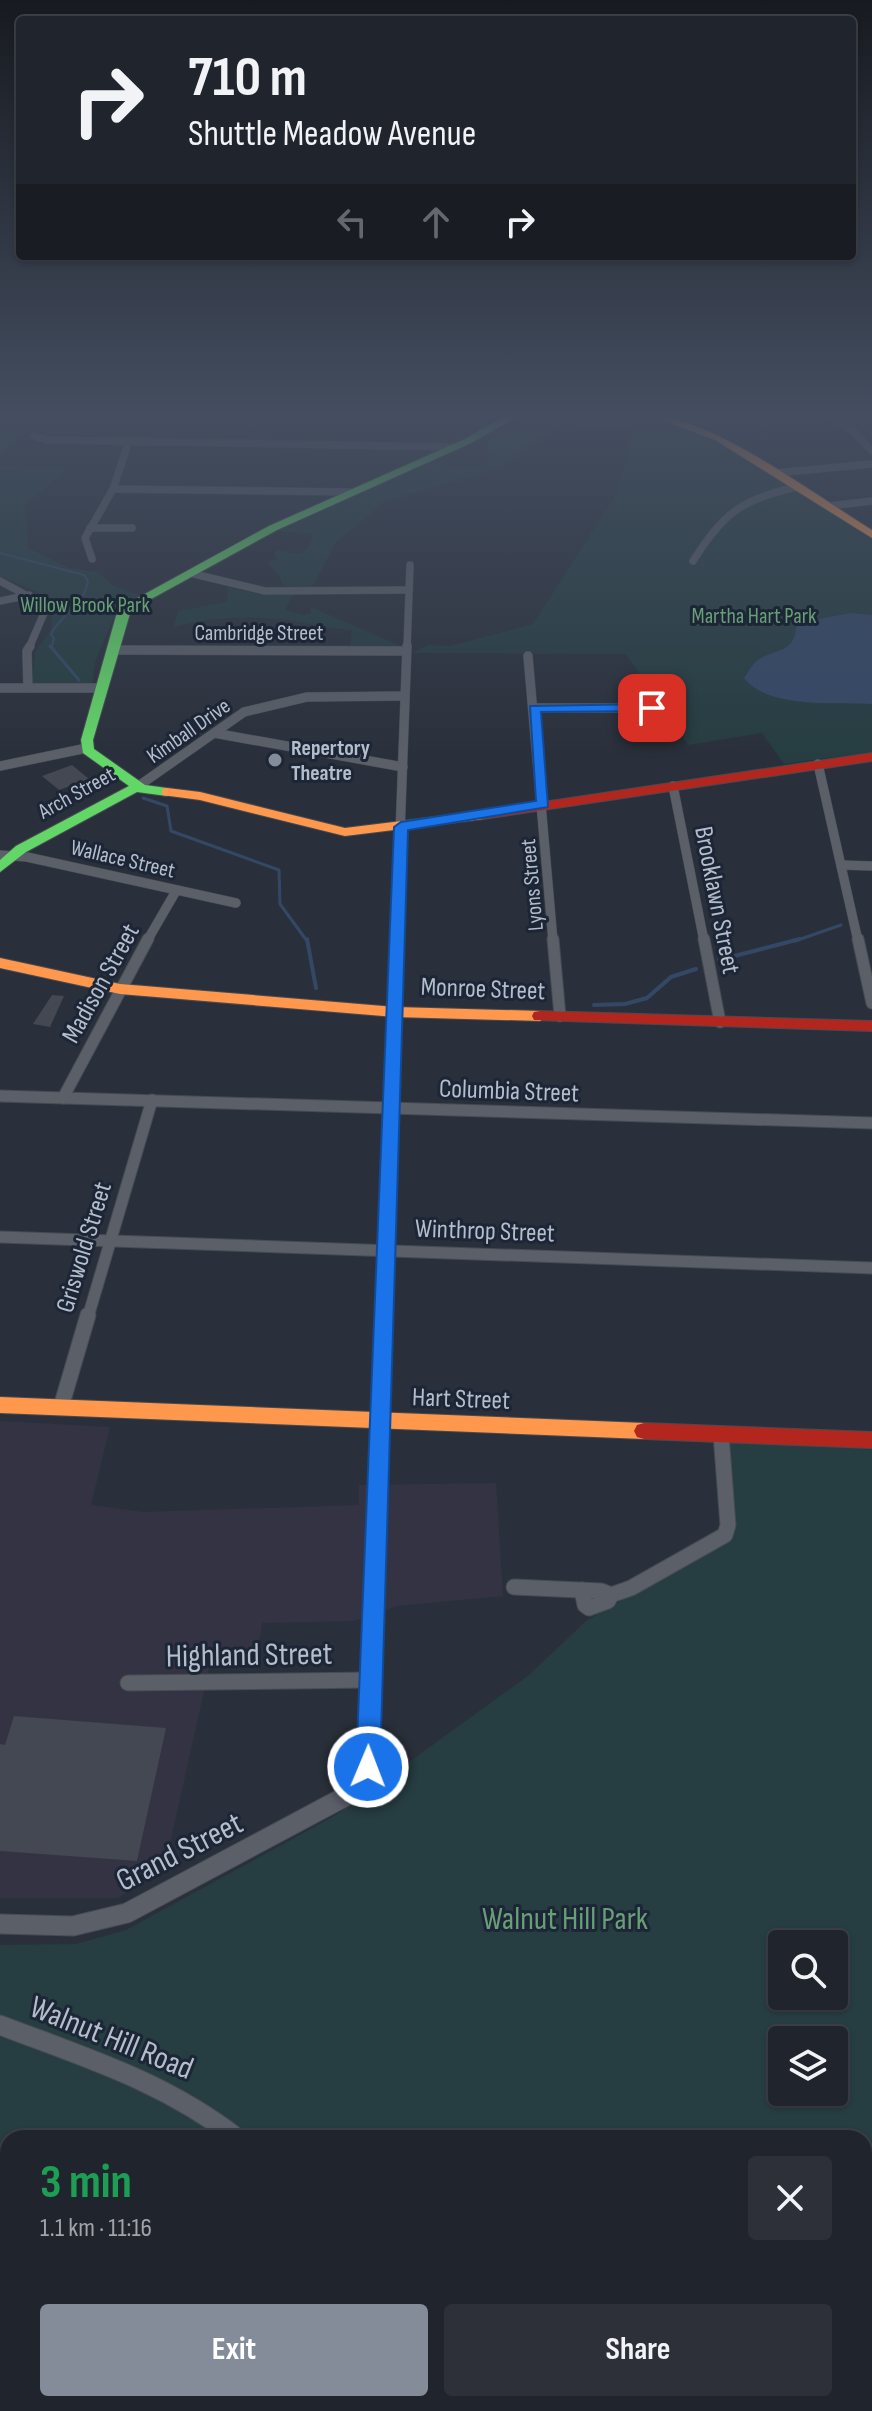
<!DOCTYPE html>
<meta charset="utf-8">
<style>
body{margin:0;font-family:"Sofia Sans Condensed",sans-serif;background:#2d3038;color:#f1f3f6;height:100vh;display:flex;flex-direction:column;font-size:30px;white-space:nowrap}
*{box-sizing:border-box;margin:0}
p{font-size:26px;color:#a2a4a9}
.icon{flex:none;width:44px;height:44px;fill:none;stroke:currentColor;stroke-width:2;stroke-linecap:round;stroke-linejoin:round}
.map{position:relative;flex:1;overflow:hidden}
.drawer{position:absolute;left:0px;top:2130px;width:872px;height:282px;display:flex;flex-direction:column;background:#20242c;border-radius:24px 24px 0 0;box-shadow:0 2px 6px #0004,0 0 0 2px #3d4148}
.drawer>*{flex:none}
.top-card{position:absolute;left:16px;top:16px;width:840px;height:244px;border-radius:8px;box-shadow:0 2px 6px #0004,0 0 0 2px #3d4148;background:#20242c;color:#f1f3f6;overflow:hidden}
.controls{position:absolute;left:768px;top:1930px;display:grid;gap:16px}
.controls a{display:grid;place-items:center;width:80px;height:80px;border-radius:8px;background:#20242c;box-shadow:0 2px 6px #0004,0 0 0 2px #3d4148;font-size:40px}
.pin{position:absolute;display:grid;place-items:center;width:68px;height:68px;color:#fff;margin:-34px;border-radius:16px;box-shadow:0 4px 12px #0006}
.me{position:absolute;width:88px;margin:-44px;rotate:1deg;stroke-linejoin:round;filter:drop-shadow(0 0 6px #0008)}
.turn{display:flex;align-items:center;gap:28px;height:168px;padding:0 40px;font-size:36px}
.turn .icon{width:104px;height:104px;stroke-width:2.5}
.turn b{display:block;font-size:56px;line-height:68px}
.lanes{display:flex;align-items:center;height:76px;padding:0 40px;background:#0003;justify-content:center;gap:40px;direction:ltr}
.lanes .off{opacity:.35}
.round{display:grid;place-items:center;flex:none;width:84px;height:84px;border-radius:8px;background:#2d3038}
.head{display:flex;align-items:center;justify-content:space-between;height:136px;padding:0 40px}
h1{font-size:48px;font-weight:700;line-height:60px;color:#1e9e55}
.primary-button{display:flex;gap:16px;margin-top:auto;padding:16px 40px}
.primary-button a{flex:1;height:92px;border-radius:8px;background:#848c99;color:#fff;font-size:32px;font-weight:700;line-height:92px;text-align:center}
.primary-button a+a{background:#2d3038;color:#f1f3f6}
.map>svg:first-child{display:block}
.medical{fill:#343343}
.green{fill:#263d41;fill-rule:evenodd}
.water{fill:#344866}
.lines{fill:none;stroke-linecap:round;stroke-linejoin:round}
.stream-far2{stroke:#344866;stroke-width:2}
.stream-far1{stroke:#344866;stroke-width:3}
.stream{stroke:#344866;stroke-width:4}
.building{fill:#434852}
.street-far4-casing{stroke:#464b53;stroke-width:8}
.street-far3-casing{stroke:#464b53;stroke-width:10}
.street-far2-casing{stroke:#464b53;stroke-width:13}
.street-far1-casing{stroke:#464b53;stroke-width:17}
.street-casing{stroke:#464b53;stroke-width:21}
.fast-casing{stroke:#464b53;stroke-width:2}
.slow-casing{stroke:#464b53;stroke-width:2}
.jam-casing{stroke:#464b53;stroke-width:2}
.street-far4{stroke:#5a5f68;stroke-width:7}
.street-far3{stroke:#5a5f68;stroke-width:9}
.street-far2{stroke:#5a5f68;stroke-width:11}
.street-far1{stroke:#5a5f68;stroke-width:15}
.street{stroke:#5a5f68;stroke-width:19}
.fast{fill:#63d668;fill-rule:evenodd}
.slow{fill:#ff974d;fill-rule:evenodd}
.jam{fill:#b3261e;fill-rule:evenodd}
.route{fill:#1a73e8;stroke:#114b97;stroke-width:2}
.poi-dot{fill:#848c99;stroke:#1c2636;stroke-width:3}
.labels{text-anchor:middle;stroke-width:6;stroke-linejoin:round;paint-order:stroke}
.far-park-label{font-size:22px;fill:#689f76;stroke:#1c2636}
.far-street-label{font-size:22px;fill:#b4bdcc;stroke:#1c2636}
.far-poi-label{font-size:22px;font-weight:bold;fill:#b4bdcc;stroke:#1c2636;text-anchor:start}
.street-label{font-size:26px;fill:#b4bdcc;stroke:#1c2636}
.near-street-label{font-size:32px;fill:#b4bdcc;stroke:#1c2636}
.near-park-label{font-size:32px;fill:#689f76;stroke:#1c2636}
</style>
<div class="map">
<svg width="872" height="2411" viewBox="0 0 872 2411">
<rect width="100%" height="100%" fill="#2a303b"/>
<polygon class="medical" points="0,1421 110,1427 91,1505 144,1512 359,1505 359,1485 496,1483 503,1596 397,1606 354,1621 262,1623 256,1666 210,1664 164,1870 118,1898 0,1898"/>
<g class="green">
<polygon points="0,417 33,417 0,457"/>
<path d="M564 417C590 417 619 413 645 417 714 427 811 501 872 540V752L784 764 762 733 688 745 626 654 412 653 428 645 450 646 533 624 616 495 635 428 557 425 500 468 386 501 336 542 311 589 283 586 281 579 268 562 277 559 274 554 278 550 300 554 309 546 313 534 277 531 430 461 442 462 448 468 477 467 491 461 488 450 490 438 505 439 522 434V428Z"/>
<polygon points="0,466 69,468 26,504 28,548 69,568 98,572 113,586 139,595 116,612 96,659 92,683 32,684 35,652 51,630 52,608 37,592 0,576"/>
<path d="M228 587 258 594 294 593 285 610 303 615 311 613V607L401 646 399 649H350L352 630C329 629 308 623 285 620 248 615 209 618 174 627L178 611 227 602Z"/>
<path d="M729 1441 872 1447V2411H0V1945L76 1944 126 1930 296 1837 336 1815 529 1675 587 1620 729 1541ZM782 1944H834V1996H782ZM782 2040H834V2092H782ZM8 2138H864V2404H8Z"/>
</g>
<path class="water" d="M851 613 872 615V704C835 702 768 709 744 678 749 671 753 662 761 658 778 649 795 651 796 627L814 620Z"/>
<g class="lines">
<path class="stream-far2" d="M0 553 84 575 88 581C84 605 62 613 51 634L54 639 51 648"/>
<g class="stream-far1">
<polyline points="50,646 79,680"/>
<polyline points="143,798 167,806 171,831 279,870 280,904 307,941"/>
<polyline points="795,941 841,925"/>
</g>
<g class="stream">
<polyline points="307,939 316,988"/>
<polyline points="719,960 800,939"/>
<polyline points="594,1005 625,1004 647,998 671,977 696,969"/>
</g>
</g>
<g class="building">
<polygon points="72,765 89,779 59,790 42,776"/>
<polygon points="52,995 64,996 50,1027 33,1024"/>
<polygon points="14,1716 166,1728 137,1861 0,1851 0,1744 5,1745"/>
</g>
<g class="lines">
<g class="street-far4-casing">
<g id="street-far4">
<polyline points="831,417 852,430 872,451"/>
<polyline points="34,436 47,440 455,447"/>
<polyline points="775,473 872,464"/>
<polyline points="113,489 350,492"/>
<polyline points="828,506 872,501"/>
<polyline points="90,528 132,528"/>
<polyline points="92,559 85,538 113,489 129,441"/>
<path d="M693 561C724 513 741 499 797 487"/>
<polyline points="190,573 265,591 409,590"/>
<polyline points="0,581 37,601 44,613 29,648"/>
<polyline points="0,601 29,595"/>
<polyline points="407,648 410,565"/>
</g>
</g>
<g class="street-far3-casing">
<g id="street-far3">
<polyline points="112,650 405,651"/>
<polyline points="528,656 553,941"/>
<polyline points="0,688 101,688"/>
<polyline points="28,688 27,651 30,646"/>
<polyline points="534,708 652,708"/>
<polyline points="214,733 403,767"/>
<polyline points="818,764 858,941"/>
<polyline points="0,766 87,748"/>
<polyline points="673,786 704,941"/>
<polyline points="137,787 244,712 307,697 404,696"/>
<polyline points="0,855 27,857 236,903"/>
<polyline points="841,865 872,866"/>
<polyline points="147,941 176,891"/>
<polyline points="396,941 407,646"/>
</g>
</g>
<g class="street-far2-casing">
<g id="street-far2">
<polyline points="553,939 560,1016"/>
<polyline points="704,939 720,1022"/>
<polyline points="858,939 872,1003"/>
<polyline points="0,1096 872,1123"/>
<polyline points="63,1098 148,939"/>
<polyline points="0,1237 872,1268"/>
<polyline points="88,1317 152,1100"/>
<polyline points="383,1317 397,939"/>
</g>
</g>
<g class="street-far1-casing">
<g id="street-far1">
<polyline points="61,1407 88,1315"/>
<polyline points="514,1587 601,1591 611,1595 631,1588 725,1535 728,1525 721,1434"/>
<polyline points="582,1590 585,1605 589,1608 608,1601 611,1595"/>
<polyline points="128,1683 370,1680"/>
<polyline points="344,1797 373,1782 367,1758 383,1315"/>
</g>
</g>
<g class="street-casing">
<g id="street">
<polyline points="0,1924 73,1926 127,1913 348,1795"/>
<path d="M0 2025C86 2058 163 2081 237 2138"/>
<polyline points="322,2411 323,2404"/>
</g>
</g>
<g class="fast-casing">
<polygon id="fast" points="504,417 516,417 471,443 277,530 131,610 93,740 94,749 145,785 167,788 174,792 167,796 137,792 26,852 0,872 0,860 16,846 129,786 83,753 81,740 116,616 123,606 269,526 465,439"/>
</g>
<g class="slow-casing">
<g id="slow">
<path d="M655 417C712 417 821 499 872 530V538L715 440Z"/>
<polygon points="167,788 200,792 345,828 483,811 490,815 483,819 345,836 200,800 162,795 162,789"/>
<polygon points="0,958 120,984 395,1007 540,1011 548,1016 540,1021 395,1017 120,994 0,968"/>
<polygon points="0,1397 644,1423 651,1425 654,1431 651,1437 644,1439 0,1413"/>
</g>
</g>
<g class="jam-casing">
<g id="jam">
<polygon points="872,753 872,761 483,819 476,815 483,811"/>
<polygon points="540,1011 872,1021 872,1031 534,1020 532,1016 534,1012"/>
<polygon points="644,1423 872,1432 872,1448 644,1439 637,1437 634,1431 637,1425"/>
</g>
</g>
<use href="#street-far4" class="street-far4"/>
<use href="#street-far3" class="street-far3"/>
<use href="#street-far2" class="street-far2"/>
<use href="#street-far1" class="street-far1"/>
<use href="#street" class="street"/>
<use href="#fast" class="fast"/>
<use href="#slow" class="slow"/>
<use href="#jam" class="jam"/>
</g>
<linearGradient id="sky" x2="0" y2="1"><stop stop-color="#171a20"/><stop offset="0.55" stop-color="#444e60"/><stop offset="1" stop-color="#444e60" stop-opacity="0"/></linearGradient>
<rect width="872" height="755" fill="url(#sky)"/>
<polygon class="route" points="652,704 658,708 656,711 541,712 548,807 408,830 380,1767 377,1775 368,1779 360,1775 356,1767 394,827 401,822 536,801 530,706"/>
<circle class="poi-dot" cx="275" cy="760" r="8"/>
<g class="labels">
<g class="far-park-label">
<text x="85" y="612">Willow Brook Park</text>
<text x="754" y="623">Martha Hart Park</text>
</g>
<g class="far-street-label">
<text x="259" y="640">Cambridge Street</text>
<text transform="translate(188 730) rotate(-35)" y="8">Kimball Drive</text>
<text transform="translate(76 792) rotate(-29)" y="8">Arch Street</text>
<text transform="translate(123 858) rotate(13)" y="8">Wallace Street</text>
<text transform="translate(531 885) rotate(-95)" y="8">Lyons Street</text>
</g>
<g class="far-poi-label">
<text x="291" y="755">Repertory<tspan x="291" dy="25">Theatre</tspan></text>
</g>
<g class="street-label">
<text transform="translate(718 900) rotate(79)" y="9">Brooklawn Street</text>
<text transform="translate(100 983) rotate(-61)" y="9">Madison Street</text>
<text transform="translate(483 988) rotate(2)" y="9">Monroe Street</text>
<text transform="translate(509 1090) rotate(2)" y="9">Columbia Street</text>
<text transform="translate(485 1230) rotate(2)" y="9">Winthrop Street</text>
<text transform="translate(83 1247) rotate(-73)" y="9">Griswold Street</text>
<text transform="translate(461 1398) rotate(2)" y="9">Hart Street</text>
</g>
<g class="near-street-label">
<text transform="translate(249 1654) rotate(-1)" y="11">Highland Street</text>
<text transform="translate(179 1851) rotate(-27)" y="11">Grand Street</text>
<text transform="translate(112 2037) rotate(22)" y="11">Walnut Hill Road</text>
</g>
<g class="near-park-label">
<text x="565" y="1929">Walnut Hill Park</text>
</g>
</g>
</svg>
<div class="controls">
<a><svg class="icon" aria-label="search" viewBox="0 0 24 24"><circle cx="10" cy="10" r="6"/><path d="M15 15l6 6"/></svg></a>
<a><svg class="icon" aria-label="layers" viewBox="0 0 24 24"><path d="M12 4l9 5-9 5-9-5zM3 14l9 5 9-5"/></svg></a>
</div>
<div class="pin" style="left:652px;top:708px;background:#d93025"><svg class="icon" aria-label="arrive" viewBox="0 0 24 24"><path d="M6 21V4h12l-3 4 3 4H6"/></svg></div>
<svg class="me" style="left:368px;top:1767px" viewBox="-20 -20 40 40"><circle r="17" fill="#1a73e8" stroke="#fff" stroke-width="3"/><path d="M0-11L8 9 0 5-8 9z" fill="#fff"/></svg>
<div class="top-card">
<div class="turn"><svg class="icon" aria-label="right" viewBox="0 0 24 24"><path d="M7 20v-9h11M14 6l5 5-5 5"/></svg><div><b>710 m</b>Shuttle Meadow Avenue</div></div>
<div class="lanes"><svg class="icon off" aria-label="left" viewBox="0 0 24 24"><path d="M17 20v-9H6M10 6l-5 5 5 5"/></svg><svg class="icon off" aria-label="ahead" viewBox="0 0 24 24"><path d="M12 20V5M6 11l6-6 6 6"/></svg><svg class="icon" aria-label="right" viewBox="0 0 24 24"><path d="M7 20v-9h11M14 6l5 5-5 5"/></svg></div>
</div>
<section class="drawer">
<div class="head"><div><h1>3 min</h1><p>1.1 km · 11:16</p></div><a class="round"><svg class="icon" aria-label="close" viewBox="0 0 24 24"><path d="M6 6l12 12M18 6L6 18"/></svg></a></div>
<div class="primary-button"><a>Exit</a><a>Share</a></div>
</section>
</div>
